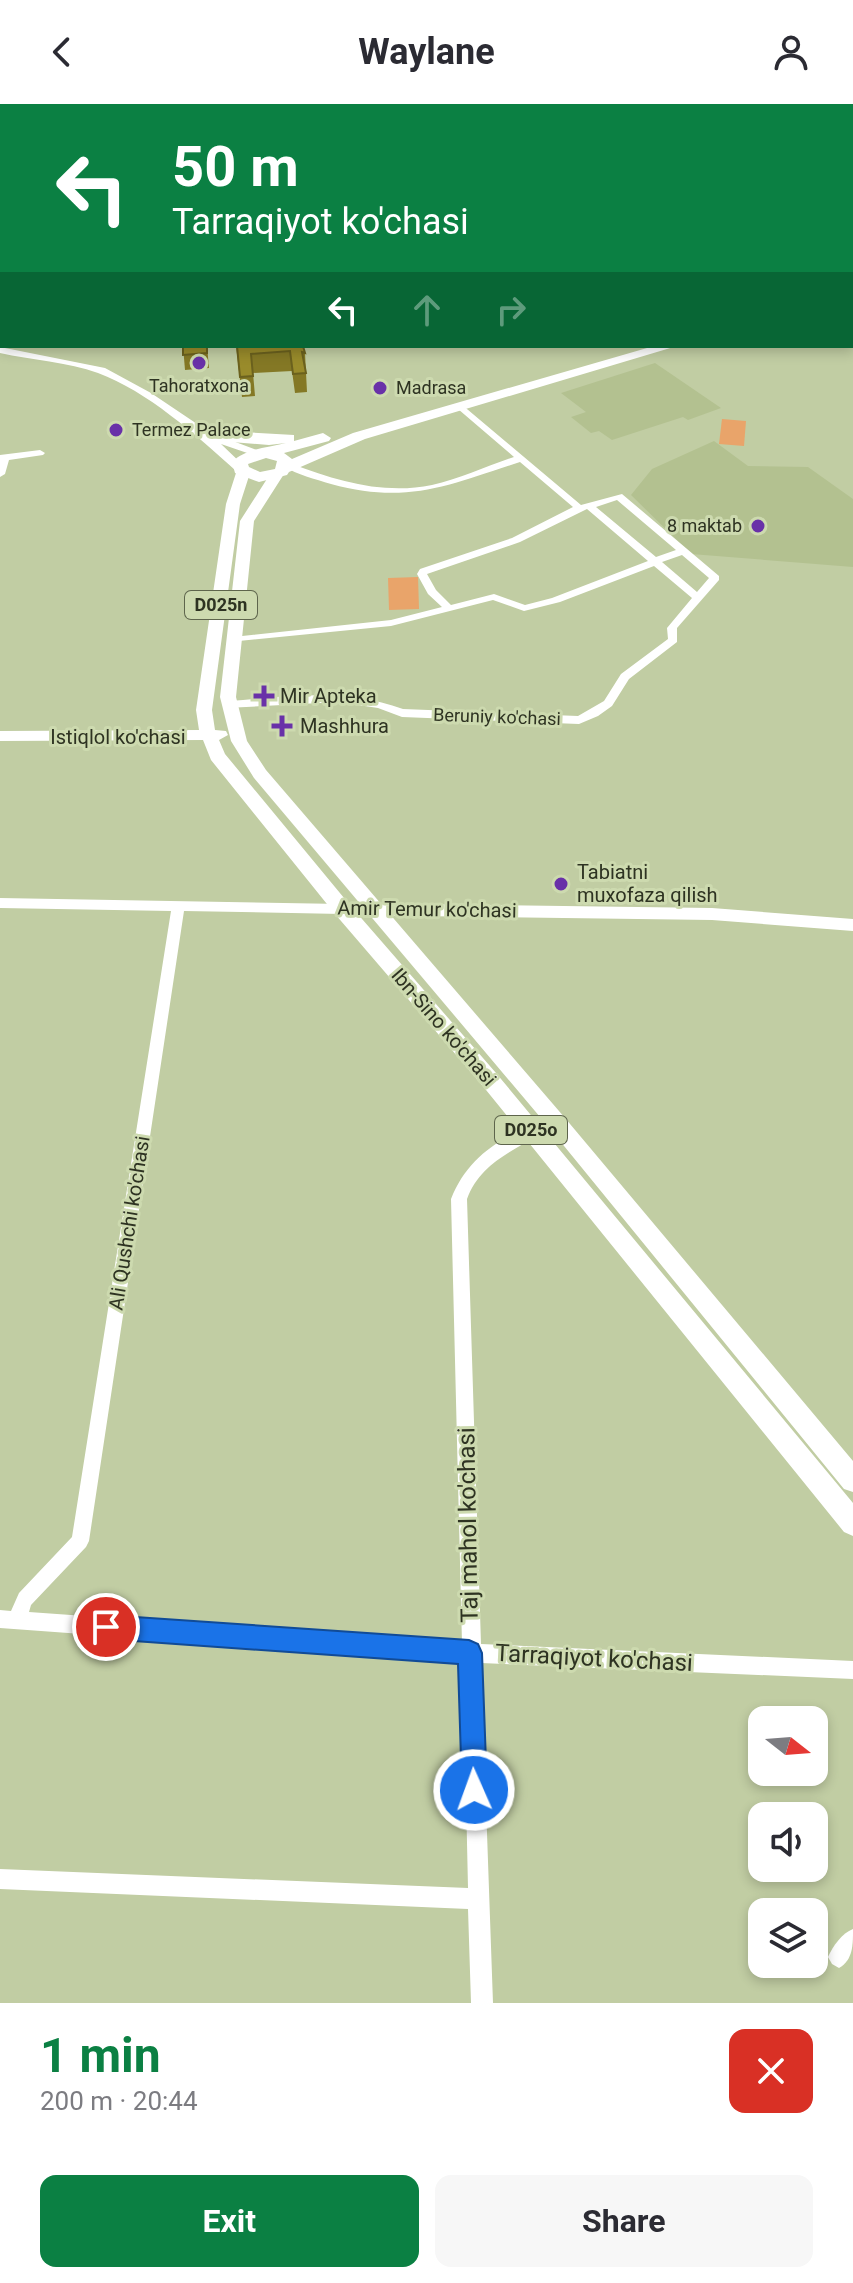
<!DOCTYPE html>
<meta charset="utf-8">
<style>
body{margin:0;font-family:Roboto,sans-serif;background:#f7f7f7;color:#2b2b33;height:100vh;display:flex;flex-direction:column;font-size:30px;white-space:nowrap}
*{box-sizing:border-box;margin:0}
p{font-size:26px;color:#7c7c81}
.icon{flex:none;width:44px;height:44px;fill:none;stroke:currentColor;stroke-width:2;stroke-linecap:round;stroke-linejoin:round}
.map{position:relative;height:1899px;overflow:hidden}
.side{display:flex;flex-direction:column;background:#fff;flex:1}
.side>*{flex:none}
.hud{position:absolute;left:0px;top:0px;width:854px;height:244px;box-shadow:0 4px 12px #0003;background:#0b8043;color:#fff;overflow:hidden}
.needle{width:52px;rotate:107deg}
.tools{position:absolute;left:748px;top:1602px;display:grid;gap:16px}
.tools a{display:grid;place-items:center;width:80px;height:80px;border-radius:16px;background:#fff;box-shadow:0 4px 12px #0003;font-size:40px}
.pin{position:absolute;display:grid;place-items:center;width:68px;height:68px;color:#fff;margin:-34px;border:4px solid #fff;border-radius:50%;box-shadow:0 2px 8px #0007}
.me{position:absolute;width:88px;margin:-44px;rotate:358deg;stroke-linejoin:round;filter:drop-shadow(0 0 6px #0008)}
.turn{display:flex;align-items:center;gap:28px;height:168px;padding:0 40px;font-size:36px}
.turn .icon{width:104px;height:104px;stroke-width:2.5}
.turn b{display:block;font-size:56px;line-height:68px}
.lanes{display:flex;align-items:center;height:76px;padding:0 40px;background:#0003;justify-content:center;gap:40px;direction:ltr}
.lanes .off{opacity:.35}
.round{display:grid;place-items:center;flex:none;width:84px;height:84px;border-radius:16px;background:#f7f7f7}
.summary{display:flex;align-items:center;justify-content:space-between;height:136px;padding:0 40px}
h1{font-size:48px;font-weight:700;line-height:60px;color:#0b8043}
.button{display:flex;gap:16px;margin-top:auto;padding:16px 40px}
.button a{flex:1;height:92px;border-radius:16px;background:#0b8043;color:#fff;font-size:32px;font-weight:700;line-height:92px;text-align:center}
.button a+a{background:#f7f7f7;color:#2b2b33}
header{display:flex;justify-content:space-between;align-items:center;height:104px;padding:0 40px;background:#fff;font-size:36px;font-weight:700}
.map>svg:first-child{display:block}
.built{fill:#b3c190}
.green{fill:#e9a46a}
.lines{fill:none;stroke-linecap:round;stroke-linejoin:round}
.street{fill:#fff;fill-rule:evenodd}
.secondary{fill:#fff;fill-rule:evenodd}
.primary{fill:#fff;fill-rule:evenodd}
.highway{fill:#fff;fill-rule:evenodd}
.wall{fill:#847825}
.building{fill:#998b2b;stroke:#6b611e;stroke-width:2}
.route{fill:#1a73e8;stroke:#114b97;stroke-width:2}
.poi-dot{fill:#6931a8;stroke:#cddaaf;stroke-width:3}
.labels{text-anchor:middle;stroke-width:6;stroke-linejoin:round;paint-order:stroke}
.far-poi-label{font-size:18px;fill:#2e3322;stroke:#cddaaf;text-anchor:start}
.shield{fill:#cddaaf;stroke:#5e654c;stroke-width:2}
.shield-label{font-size:18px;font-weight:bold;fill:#2e3322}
.far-street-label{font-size:18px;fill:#2e3322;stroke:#cddaaf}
.poi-label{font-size:20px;fill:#2e3322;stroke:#cddaaf;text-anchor:start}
.street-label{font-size:20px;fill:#2e3322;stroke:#cddaaf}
.near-street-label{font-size:24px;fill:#2e3322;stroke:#cddaaf}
</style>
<header><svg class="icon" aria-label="back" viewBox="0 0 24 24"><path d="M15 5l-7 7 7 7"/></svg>Waylane<svg class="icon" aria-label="person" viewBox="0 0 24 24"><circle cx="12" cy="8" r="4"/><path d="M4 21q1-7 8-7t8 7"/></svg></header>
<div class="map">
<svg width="853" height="1899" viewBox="0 0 853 1899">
<rect width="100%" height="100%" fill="#c1cda3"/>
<g class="built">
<polygon points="655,259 721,304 688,316 683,313 612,336 599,327 591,329 571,313 586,308 561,289"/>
<polygon points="714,337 748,362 808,363 853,395 853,463 691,450 631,391 652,365"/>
</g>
<g class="green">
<polygon points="722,315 746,317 744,342 719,340"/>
<polygon points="418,473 419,505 389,506 388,474"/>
</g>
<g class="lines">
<g class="street">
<rect x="380" y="0" width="6" height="2"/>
<polygon points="796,0 802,0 803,2 797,2"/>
<rect x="852" y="103" width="1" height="5"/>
<polygon points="2,235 2,242 0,243 0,236"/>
<path d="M461 300 581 401 622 390 719 472V476L677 524V538L629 575 612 602 598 612 579 620 402 613 378 604 338 598 226 604 224 601 230 597C290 592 346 584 403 605L578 612 604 597 621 570 668 535 667 524 692 494 654 462 560 498 524 507 493 496 391 522 229 538V534L233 533 391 516 442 503 428 490 417 470 420 465 512 434 573 403 520 358C448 381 408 401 331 380 315 375 297 371 284 362L292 360C337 377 384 391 432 381 460 375 487 362 514 353L458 305 457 303ZM617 396 676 446 656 453 596 403ZM587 405 648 457 552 494 525 501 494 490 451 501 436 486 427 470 520 438ZM682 451 709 474 697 488 662 458Z"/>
<polygon points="40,346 45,349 43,351 9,356 5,370 0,373 0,351"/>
<path d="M0 794 342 800 348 805 342 810 184 807 89 1437 86 1443 31 1501 29 1508 462 1539 451 1095C466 1057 495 1036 532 1022L537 1024 539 1028 537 1032C508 1049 479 1062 467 1095L481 1540 853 1557V1575L481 1559 493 1899H471L468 1805 0 1785V1765L468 1784 463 1558 0 1524V1506L11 1507 19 1489 72 1433 171 807 0 804Z"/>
<path d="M853 1825C853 1841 853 1856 839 1864L832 1860 828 1853C833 1842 842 1829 853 1825Z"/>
</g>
<g class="secondary">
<path d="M0 243 105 264 151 289 209 328 265 349 259 353 221 340 245 363 235 366C196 331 147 287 98 269 68 258 31 256 0 249Z"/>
<polygon points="342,799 712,804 853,815 853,827 712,816 342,811 334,805"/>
</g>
<g class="primary">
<polygon points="243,365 250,369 240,400 212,606 215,626 226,627 228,631 219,636 225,650 349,800 496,969 853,1399 853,1432 844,1428 482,981 335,810 211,656 203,636 0,637 0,627 199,626 196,606 226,400 236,369"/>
<polygon points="277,366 284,370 254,417 236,593 247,637 266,666 565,1014 853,1357 853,1388 844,1385 551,1026 254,674 231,637 220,593 240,417 272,367"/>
</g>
<g class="highway">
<rect x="852" y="180" width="1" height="8"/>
<path d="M654 242H677L365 335 289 368 287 371 259 378 235 369 232 358C246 344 267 344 286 339L269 341 207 336 199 331 207 326 294 331V337L323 329 331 334 329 337 284 349 292 355 353 329ZM266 354 277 357 275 365 260 368 249 363 248 360Z"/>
</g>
</g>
<g class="wall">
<polygon points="183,242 207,242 209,264 185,266"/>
<polygon points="236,242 305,249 307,288 295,289 292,267 253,269 255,292 242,293"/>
</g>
<g class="building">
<polygon points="183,242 207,242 207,249 183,251"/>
<polygon points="237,242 303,242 305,249 302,248 306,269 293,270 290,247 251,250 253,272 240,273"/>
</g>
<polygon class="route" points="106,1511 469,1536 478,1540 482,1549 487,1686 483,1695 474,1699 465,1695 462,1686 458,1560 106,1535 98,1531 94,1523 98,1514"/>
<g class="poi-dot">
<circle cx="199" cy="259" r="8"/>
<circle cx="380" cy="284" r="8"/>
<circle cx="116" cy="326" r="8"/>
<circle cx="758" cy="422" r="8"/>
<path d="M260 580h8v8h8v8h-8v8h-8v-8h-8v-8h8z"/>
<path d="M278 610h8v8h8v8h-8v8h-8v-8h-8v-8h8z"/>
<circle cx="561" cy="780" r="8"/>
</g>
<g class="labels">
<g class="far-poi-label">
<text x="199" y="288" text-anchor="middle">Tahoratxona</text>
<text x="396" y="290">Madrasa</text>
<text x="132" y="332">Termez Palace</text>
<text x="742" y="428" text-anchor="end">8 maktab</text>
</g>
<g class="shield">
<rect x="185" y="487" width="72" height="28" rx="6"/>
<rect x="495" y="1012" width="72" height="28" rx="6"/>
</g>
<g class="shield-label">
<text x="221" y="507">D025n</text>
<text x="531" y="1032">D025o</text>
</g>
<g class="far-street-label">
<text transform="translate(497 613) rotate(2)" y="6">Beruniy ko'chasi</text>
</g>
<g class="poi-label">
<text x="280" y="599">Mir Apteka</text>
<text x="300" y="629">Mashhura</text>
<text x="577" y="775">Tabiatni<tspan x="577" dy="23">muxofaza qilish</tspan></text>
</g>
<g class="street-label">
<text x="118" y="640">Istiqlol ko'chasi</text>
<text transform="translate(427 805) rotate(1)" y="7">Amir Temur ko'chasi</text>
<text transform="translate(444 923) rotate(49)" y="7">Ibn-Sino ko'chasi</text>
<text transform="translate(129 1119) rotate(-81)" y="7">Ali Qushchi ko'chasi</text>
</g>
<g class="near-street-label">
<text transform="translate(468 1421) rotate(-91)" y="8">Taj mahol ko'chasi</text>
<text transform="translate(594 1554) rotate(3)" y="8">Tarraqiyot ko'chasi</text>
</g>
</g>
</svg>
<div class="tools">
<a><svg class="needle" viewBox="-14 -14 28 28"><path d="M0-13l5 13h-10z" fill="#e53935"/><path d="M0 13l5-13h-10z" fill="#7c7c81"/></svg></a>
<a><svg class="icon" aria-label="sound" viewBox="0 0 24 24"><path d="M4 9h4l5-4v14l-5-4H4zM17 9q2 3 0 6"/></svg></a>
<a><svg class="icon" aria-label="layers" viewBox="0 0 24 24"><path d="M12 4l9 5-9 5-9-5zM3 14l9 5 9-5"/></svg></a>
</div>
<div class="pin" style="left:106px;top:1523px;background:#d93025"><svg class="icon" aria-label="arrive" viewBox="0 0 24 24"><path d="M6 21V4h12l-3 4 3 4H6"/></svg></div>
<svg class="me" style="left:474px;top:1686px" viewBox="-20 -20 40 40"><circle r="17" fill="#1a73e8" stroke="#fff" stroke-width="3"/><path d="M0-11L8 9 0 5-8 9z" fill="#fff"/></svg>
<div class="hud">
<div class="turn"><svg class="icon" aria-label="left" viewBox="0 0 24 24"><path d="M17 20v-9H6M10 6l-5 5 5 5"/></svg><div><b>50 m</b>Tarraqiyot ko'chasi</div></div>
<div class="lanes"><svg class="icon" aria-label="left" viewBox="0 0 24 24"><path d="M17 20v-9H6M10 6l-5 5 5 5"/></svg><svg class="icon off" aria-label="ahead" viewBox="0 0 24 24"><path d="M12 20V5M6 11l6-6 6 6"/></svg><svg class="icon off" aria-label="right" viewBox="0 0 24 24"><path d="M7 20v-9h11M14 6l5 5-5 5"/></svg></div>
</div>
</div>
<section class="side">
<div class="summary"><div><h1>1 min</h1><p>200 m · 20:44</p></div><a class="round" style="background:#d93025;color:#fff"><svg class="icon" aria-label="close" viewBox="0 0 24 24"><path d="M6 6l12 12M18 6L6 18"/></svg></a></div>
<div class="button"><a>Exit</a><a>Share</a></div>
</section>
